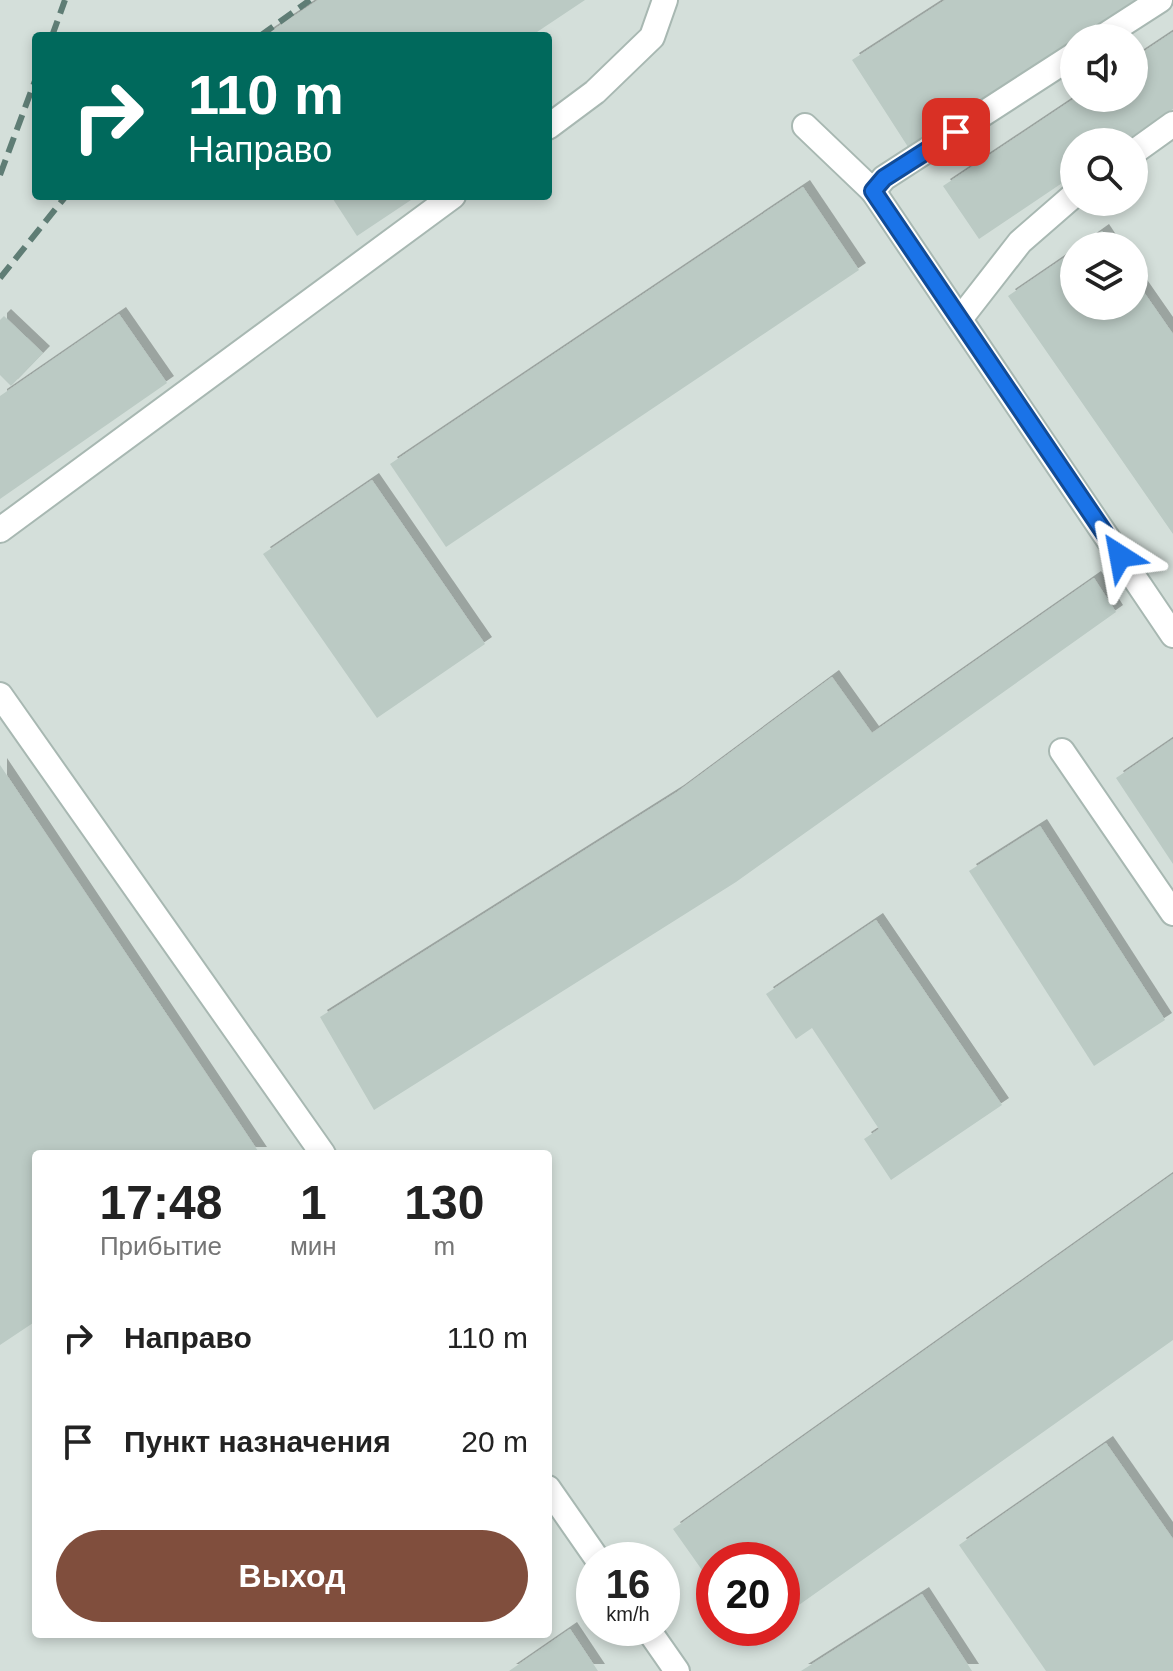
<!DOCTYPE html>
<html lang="ru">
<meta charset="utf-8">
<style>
body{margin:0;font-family:Helvetica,sans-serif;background:#f2f2f2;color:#222;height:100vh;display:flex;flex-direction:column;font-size:30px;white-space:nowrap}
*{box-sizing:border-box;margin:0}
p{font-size:26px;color:#767676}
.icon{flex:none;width:44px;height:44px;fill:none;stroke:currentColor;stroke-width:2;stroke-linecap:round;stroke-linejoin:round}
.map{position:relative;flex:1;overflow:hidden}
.drawer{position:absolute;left:32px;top:1150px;width:520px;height:488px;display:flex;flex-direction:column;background:#fff;border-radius:8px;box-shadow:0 4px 12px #0003}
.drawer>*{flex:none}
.guide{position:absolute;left:32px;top:32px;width:520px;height:168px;border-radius:8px;box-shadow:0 4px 12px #0003;background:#00695c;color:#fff;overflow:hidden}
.fabs{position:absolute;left:1060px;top:24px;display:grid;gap:16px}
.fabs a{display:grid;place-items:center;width:88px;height:88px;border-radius:50%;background:#fff;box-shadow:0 4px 12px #0003;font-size:40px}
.speed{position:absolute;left:576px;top:1542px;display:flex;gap:16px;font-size:40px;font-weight:700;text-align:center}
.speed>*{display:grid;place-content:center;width:104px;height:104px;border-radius:50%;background:#fff;box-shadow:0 4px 12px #0003;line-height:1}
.speed small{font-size:20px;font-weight:400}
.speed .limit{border:12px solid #d22;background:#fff;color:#111}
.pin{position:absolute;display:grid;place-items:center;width:68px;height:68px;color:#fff;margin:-34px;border-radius:16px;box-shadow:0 4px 12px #0006}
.me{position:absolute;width:88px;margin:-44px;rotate:326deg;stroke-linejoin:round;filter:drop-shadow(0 0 6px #0008)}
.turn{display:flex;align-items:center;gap:28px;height:168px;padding:0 24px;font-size:36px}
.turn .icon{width:104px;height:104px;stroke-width:2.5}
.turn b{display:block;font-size:56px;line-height:68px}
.eta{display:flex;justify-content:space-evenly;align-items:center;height:136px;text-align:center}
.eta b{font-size:48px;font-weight:800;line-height:56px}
.primary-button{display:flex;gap:16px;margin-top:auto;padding:16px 24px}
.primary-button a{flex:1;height:92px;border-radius:48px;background:#804e3d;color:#fff;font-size:32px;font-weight:800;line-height:92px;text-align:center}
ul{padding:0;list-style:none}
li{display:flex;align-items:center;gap:24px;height:104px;padding:0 24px}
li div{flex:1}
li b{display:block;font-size:30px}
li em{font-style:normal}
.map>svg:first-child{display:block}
.built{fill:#d4dfda;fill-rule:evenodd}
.building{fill:#bbcac4;filter:url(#shadow)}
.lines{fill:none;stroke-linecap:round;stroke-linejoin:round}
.minor-casing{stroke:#a8b8b2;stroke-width:28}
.minor{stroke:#fff;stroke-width:24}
.rail{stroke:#5f7d75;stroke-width:6;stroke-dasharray:16 8;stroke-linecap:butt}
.route-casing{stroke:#114b97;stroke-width:20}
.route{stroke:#1a73e8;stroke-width:14}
</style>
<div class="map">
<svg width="1173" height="1671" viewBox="0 0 1173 1671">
<defs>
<filter id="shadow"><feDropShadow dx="7" dy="-7" stdDeviation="0" flood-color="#0004"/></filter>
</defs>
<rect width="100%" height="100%" fill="#e6efeb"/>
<path class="built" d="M0 0H1173V1671H0ZM36 36H548V196H36ZM1074 38H1134V98H1074ZM1074 142H1134V202H1074ZM1074 246H1134V306H1074ZM36 1154H548V1634H36ZM594 1560H662V1628H594ZM714 1560H782V1628H714Z"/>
<g class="building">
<polygon points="318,0 585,0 531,36 264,36"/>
<polygon points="945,0 1141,0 1083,38 1074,38 1074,44 910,150 852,60"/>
<polygon points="1173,32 1173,109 1124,142 1074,142 1074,175 979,239 943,186 1075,98 1134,98 1134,58"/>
<polygon points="803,187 859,270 446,547 390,464"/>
<polygon points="331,196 408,196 411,200 357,236"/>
<polygon points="1102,231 1112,246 1081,246"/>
<polygon points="1074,251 1074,306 1134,306 1134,278 1173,334 1173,534 1008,296"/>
<polygon points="119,314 167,383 0,499 0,396"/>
<polygon points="4,316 43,353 11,386 0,375 0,320"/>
<polygon points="372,480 485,644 377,718 263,554"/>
<polygon points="1094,578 1116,612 736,882 374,1110 320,1017 677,792 832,677 872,733"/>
<polygon points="1173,739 1173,864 1116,778"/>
<polygon points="0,765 260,1154 36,1154 36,1321 0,1345"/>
<polygon points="1040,826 1165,1020 1094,1066 969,871"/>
<polygon points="876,920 1002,1105 891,1180 864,1139 879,1129 812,1028 796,1039 766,994"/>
<polygon points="1173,1174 1173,1340 782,1617 782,1560 714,1560 714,1587 673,1529"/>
<polygon points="1106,1443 1173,1539 1173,1671 1046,1671 959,1545"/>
<polygon points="922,1594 972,1671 801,1671"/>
<polygon points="743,1628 767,1628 751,1639"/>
<polygon points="570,1629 598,1671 509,1671"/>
</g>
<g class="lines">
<g class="minor-casing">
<g id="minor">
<polyline points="1101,38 1160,0"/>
<polyline points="805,126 873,191 1173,635"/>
<polyline points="548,127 595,92 652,37 665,0"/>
<polyline points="1134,152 1173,124"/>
<polyline points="873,191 884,178 1074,55"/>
<polyline points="960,319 1020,242 1074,195"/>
<polyline points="0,530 453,196"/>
<polyline points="0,695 323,1154"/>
<polyline points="1062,751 1173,913"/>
<polyline points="548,1488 598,1560"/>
<polyline points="647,1628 677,1671"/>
</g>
</g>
<use href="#minor" class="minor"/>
<g class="rail">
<polyline points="52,36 65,0"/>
<polyline points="260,36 310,0"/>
<polyline points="0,175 36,78"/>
<polyline points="0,278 66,196"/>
</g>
</g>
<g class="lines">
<g class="route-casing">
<polyline id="route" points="956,132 884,178 873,191 1120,556"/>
</g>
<use href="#route" class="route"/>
</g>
</svg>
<div class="fabs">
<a><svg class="icon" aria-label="sound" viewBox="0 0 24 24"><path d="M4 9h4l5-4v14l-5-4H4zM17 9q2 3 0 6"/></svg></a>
<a><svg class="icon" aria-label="search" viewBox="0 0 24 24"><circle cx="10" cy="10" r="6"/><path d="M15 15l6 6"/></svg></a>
<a><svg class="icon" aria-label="layers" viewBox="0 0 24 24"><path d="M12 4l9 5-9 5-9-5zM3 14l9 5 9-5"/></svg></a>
</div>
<div class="speed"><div>16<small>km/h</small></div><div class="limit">20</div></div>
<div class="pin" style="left:956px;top:132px;background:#d93025"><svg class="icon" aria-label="arrive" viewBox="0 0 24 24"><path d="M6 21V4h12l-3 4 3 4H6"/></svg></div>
<svg class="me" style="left:1120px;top:556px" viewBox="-20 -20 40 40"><path d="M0-17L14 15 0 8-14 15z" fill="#1a73e8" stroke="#fff" stroke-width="4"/></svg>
<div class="guide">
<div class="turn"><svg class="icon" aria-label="right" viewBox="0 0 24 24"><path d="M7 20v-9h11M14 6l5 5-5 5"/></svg><div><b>110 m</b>Направо</div></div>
</div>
<section class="drawer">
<div class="eta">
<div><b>17:48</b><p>Прибытие</p></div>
<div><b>1</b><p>мин</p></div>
<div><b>130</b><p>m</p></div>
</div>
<ul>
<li><svg class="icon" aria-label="right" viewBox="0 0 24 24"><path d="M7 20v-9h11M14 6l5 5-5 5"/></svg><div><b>Направо</b></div><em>110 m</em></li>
<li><svg class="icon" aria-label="arrive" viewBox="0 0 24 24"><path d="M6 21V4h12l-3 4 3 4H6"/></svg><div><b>Пункт назначения</b></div><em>20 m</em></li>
</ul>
<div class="primary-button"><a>Выход</a></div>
</section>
</div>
